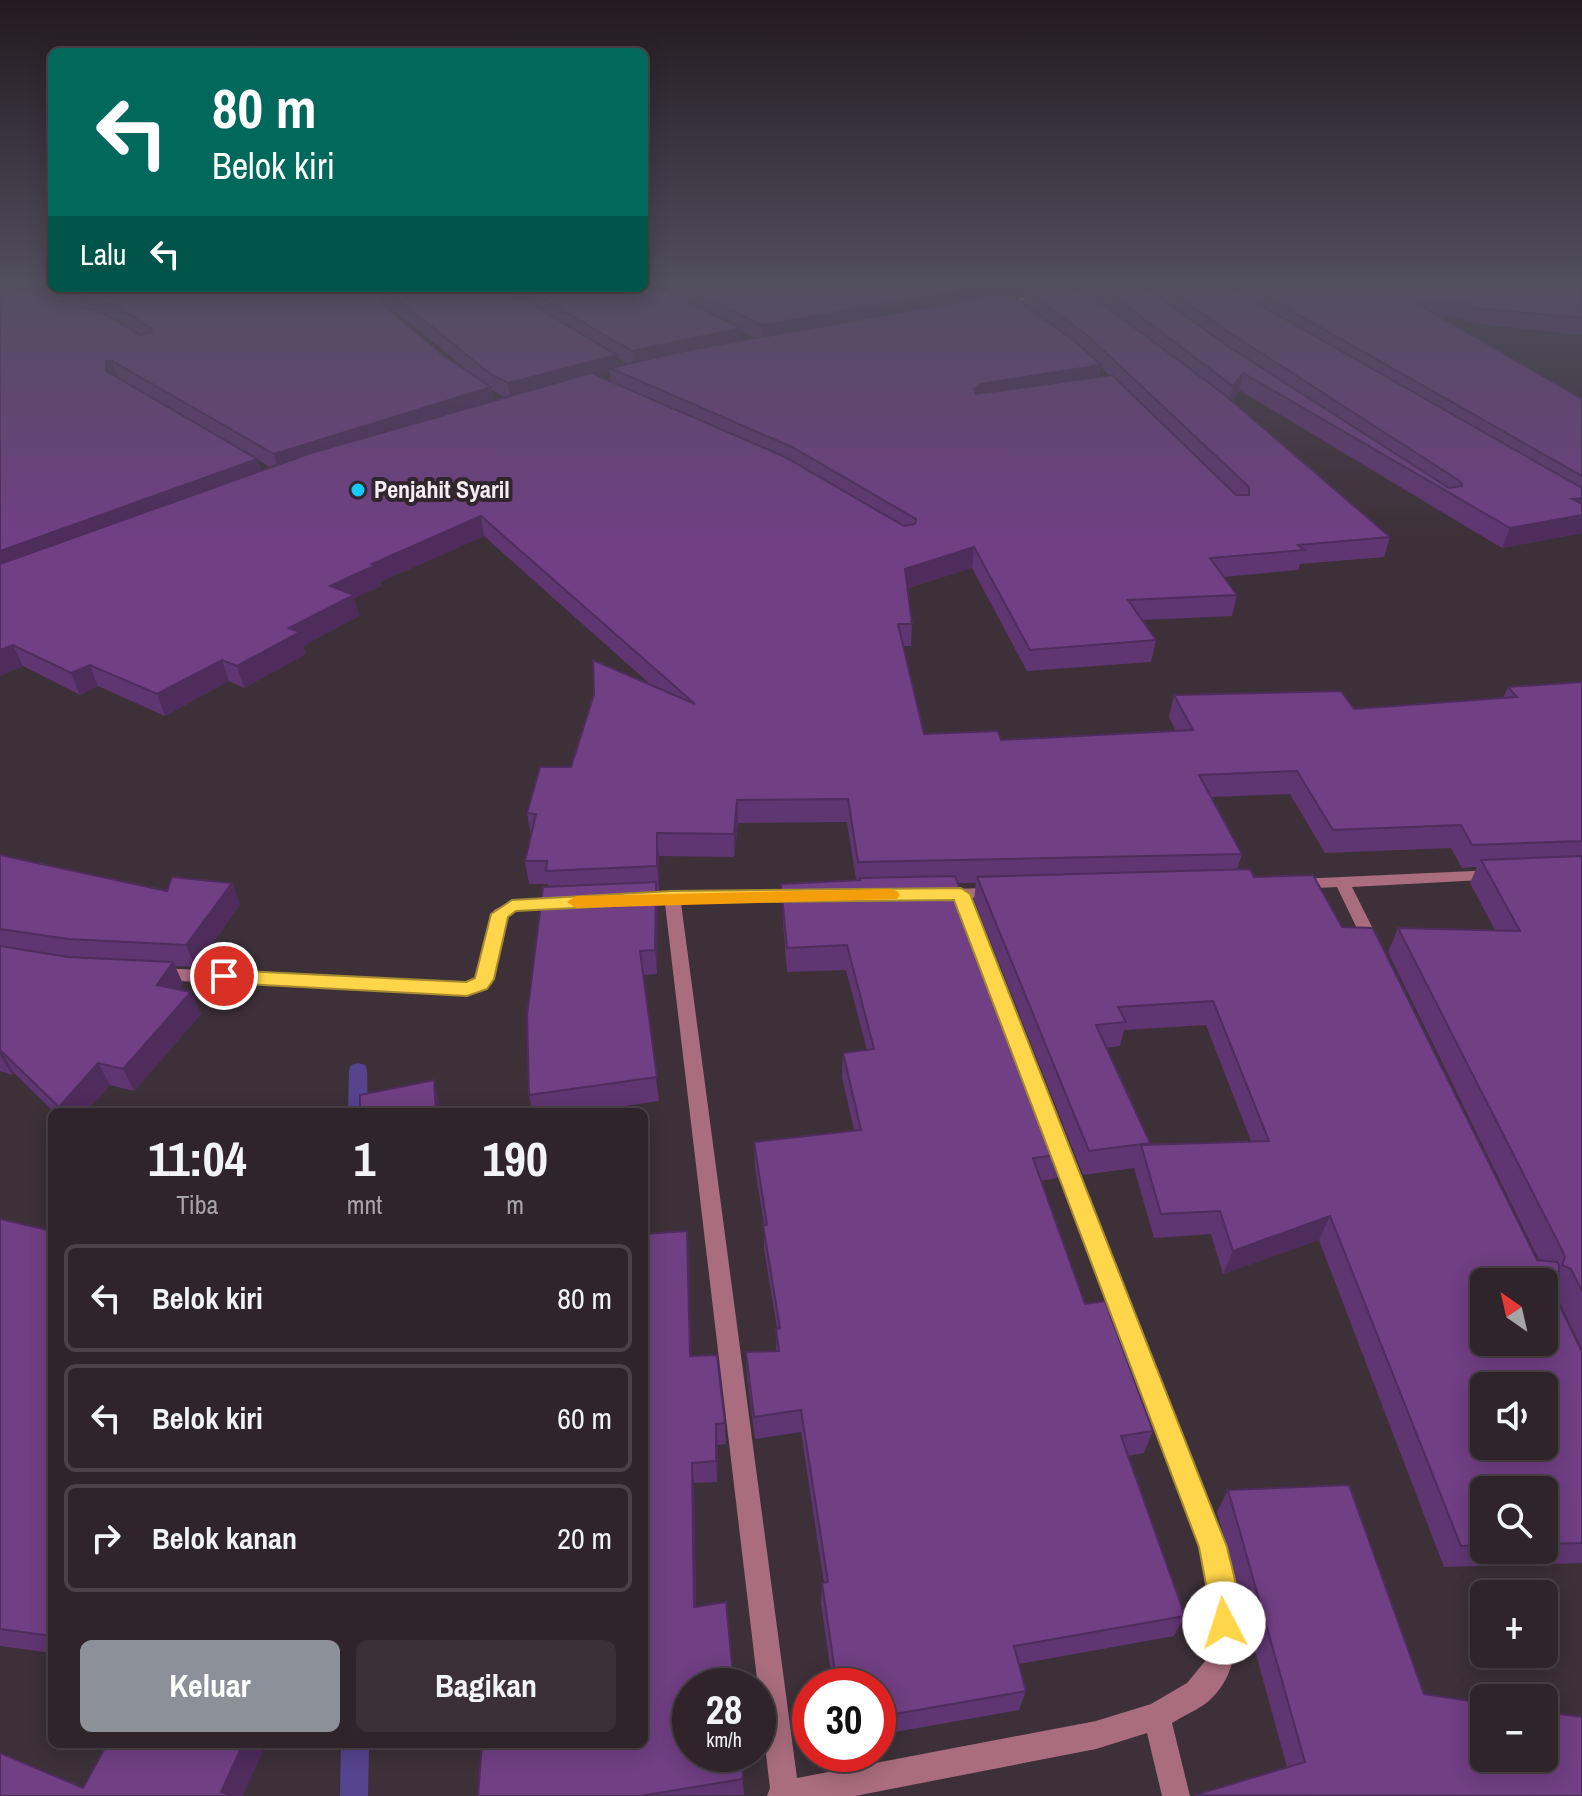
<!DOCTYPE html>
<html lang="id">
<meta charset="utf-8">
<style>
body{margin:0;font-family:"Archivo Narrow",sans-serif;background:#3a3036;color:#f1f3f6;height:100vh;display:flex;flex-direction:column;font-size:30px;white-space:nowrap}
*{box-sizing:border-box;margin:0}
p{font-size:26px;color:#a7a4a8}
.icon{flex:none;width:44px;height:44px;fill:none;stroke:currentColor;stroke-width:2;stroke-linecap:round;stroke-linejoin:round}
.map{position:relative;flex:1;overflow:hidden}
.side{position:absolute;left:48px;top:1108px;width:600px;height:640px;display:flex;flex-direction:column;background:#2e242a;border-radius:12px;box-shadow:0 4px 20px #0003,0 0 0 2px #494147}
.side>*{flex:none}
.hud{position:absolute;left:48px;top:48px;width:600px;height:244px;border-radius:12px;box-shadow:0 4px 20px #0003,0 0 0 2px #494147;background:#00695c;color:#fff;overflow:hidden}
.needle{width:52px;rotate:326deg}
.tools{position:absolute;left:1470px;top:1268px;display:grid;gap:16px}
.tools a{display:grid;place-items:center;width:88px;height:88px;border-radius:12px;background:#2e242a;box-shadow:0 4px 20px #0003,0 0 0 2px #494147;font-size:40px}
.speed{position:absolute;left:672px;top:1668px;display:flex;gap:16px;font-size:40px;font-weight:700;text-align:center}
.speed>*{display:grid;place-content:center;width:104px;height:104px;border-radius:50%;background:#2e242a;box-shadow:0 4px 20px #0003,0 0 0 2px #494147;line-height:1}
.speed small{font-size:20px;font-weight:400}
.speed .limit{border:12px solid #d22;background:#fff;color:#111}
.pin{position:absolute;display:grid;place-items:center;width:68px;height:68px;color:#fff;margin:-34px;border:4px solid #fff;border-radius:50%;box-shadow:0 2px 8px #0007}
.me{position:absolute;width:88px;margin:-44px;rotate:355deg;stroke-linejoin:round;filter:drop-shadow(0 0 6px #0008)}
.turn{display:flex;align-items:center;gap:28px;height:168px;padding:0 32px;font-size:36px}
.turn .icon{width:104px;height:104px;stroke-width:2.5}
.turn b{display:block;font-size:56px;line-height:68px}
.then{display:flex;align-items:center;height:76px;padding:0 32px;background:#0003;gap:16px;font-size:30px}
.eta{display:flex;justify-content:space-evenly;align-items:center;height:136px;text-align:center}
.eta b{font-size:48px;font-weight:700;line-height:56px}
.action{display:flex;gap:16px;margin-top:auto;padding:16px 32px}
.action a{flex:1;height:92px;border-radius:12px;background:#8c9099;color:#fff;font-size:32px;font-weight:700;line-height:92px;text-align:center}
.action a+a{background:#3a3036;color:#f1f3f6}
ul{padding:0;list-style:none}
li{display:flex;align-items:center;gap:24px;height:108px;margin:0 16px 12px;padding:0 16px;border:4px solid #494147;border-radius:12px}
li div{flex:1}
li b{display:block;font-size:30px}
li em{font-style:normal}
.map>svg:first-child{display:block}
.lines{fill:none;stroke-linecap:round;stroke-linejoin:round}
.stream{fill:#56438e;fill-rule:evenodd}
.street{fill:#aa6d7f;fill-rule:evenodd}
.secondary{fill:#ed8ca9;fill-rule:evenodd}
.wall{fill:#603672;fill-rule:evenodd}
.shaded-wall{fill:#4e2c5c}
.building{fill:#703f84;stroke:#4e2c5c;stroke-width:2;fill-rule:evenodd}
.route{fill:#ffd54a;stroke:#a68a30;stroke-width:2}
.slow{fill:#f59e0b}
.poi-dot{fill:#14cafb;stroke:#32262e;stroke-width:3}
.labels{text-anchor:middle;stroke-width:8;stroke-linejoin:round;paint-order:stroke}
.far-poi-label{font-size:24px;font-weight:bold;fill:#f5edf2;stroke:#32262e;text-anchor:start}
</style>
<div class="map">
<svg width="1582" height="1796" viewBox="0 0 1582 1796">
<rect width="100%" height="100%" fill="#3d3038"/>
<g class="lines">
<g class="stream">
<polygon points="358,1063 365,1065 367,1070 368,1112 348,1112 349,1070 351,1065"/>
<polygon points="341,1744 369,1744 368,1796 340,1796"/>
</g>
<g class="street">
<polygon points="1495,870 1503,875 1501,879 1352,887 1381,945 1373,951 1365,945 1337,887 1298,889 1290,884 1298,879"/>
<polygon points="995,888 1003,893 1001,897 942,899 934,894 942,889"/>
<path d="M803 891 811 896 809 900 681 903 797 1778 1096 1721 1151 1704 1187 1683 1206 1660 1211 1606 1200 1547 1045 1138 1048 1133 1055 1130 1062 1133 1065 1138 1226 1547C1235 1596 1252 1668 1205 1704 1195 1711 1183 1716 1172 1723L1190 1796H1162L1147 1733 1096 1749 855 1796H767L770 1788 665 904H638L630 899 638 894 672 892Z"/>
<polygon points="563,897 571,902 569,906 516,911 507,917 493,979 486,988 467,995 160,980 154,978 151,974 154,970 160,968 466,983 476,977 494,910 512,901"/>
</g>
<polygon class="secondary" points="1085,284 1098,284 998,306 994,304"/>
</g>
<g class="wall">
<path d="M0 284H52V288H644V284H1582V335L1472 323 1448 315 1445 320 1582 399V533L1502 548 1239 390 1231 401 1390 537 1384 557 1300 564 1298 570 1223 577 1237 595 1232 616 1141 620 1156 640 1151 662 1027 671 972 568 908 588 912 624 911 646H903L924 734 1001 740 1176 731 1169 717 1174 695 1354 709 1503 698 1508 687 1582 682V1349L1558 1299V1302L1582 1352V1563L1444 1567 1319 1240 1223 1274 1211 1234 1154 1238 1134 1168 1083 1175 974 900 976 883H957L1063 1154 1057 1178 1041 1181 1085 1304 1153 1431 1144 1453 1128 1456 1185 1616 1174 1636 1019 1664 1026 1691 1019 1710 878 1735V1686H833L821 1604 822 1583H824L801 1432 755 1439 747 1375 746 1352 776 1351 777 1328 764 1249V1225L755 1167 754 1142 854 1130 842 1077 843 1053 867 1050 846 970 787 972 782 908 781 884 856 880 847 822 738 823 734 857 659 856V890H657L658 906 657 974 643 975 659 1101 585 1112H532L529 1095 548 887V884H529L525 861 531 836 527 813 650 684 484 536 380 582 381 586 354 598 359 616 303 646 306 654 244 688 229 681 165 716 98 686 80 695 23 666 0 676ZM1080 284 1079 290 1072 286ZM1024 294 1023 303 1013 296ZM389 309 394 310 473 375 443 355ZM111 318 117 319 141 335ZM742 331 746 333 757 338 742 341ZM617 357 621 360 628 364 618 367ZM1101 366 1106 372 1110 375 1099 377ZM610 373 611 382 599 376ZM492 390 505 397 493 401ZM257 459 271 468 261 471ZM1290 794 1325 853 1451 848 1462 868 1477 867 1470 883 1495 930 1398 928 1388 952 1539 1260H1537L1342 927 1254 877 1237 870 1242 854 1211 797ZM1206 1025 1251 1141 1149 1145 1150 1143 1106 1048 1120 1046 1124 1030ZM1484 1490H1544V1550H1484Z"/>
<polygon points="0,855 167,891 232,883 240,905 195,967 175,966 183,984 179,989 191,992 201,1014 134,1091 110,1085 86,1112 54,1112 14,1073 12,1075 0,1071"/>
<polygon points="0,1219 52,1231 52,1653 0,1646"/>
<polygon points="689,1254 691,1356 725,1423 726,1444 718,1445 717,1482 694,1483 696,1607 741,1754 744,1795 478,1796 644,1744"/>
<polygon points="1228,1490 1424,1694 1582,1796 1194,1796 1287,1767 1217,1512"/>
</g>
<g class="shaded-wall">
<polygon points="999,284 1080,284 1030,293 1024,289 1024,294 762,341 762,325"/>
<polygon points="742,328 742,344 634,367 632,351"/>
<polygon points="617,355 618,371 610,368 610,373 511,400 508,383"/>
<polygon points="106,361 112,361 118,377 106,371"/>
<polygon points="1101,365 1099,382 979,401 974,389 980,384"/>
<polygon points="1243,373 1239,390 1230,403 1233,386"/>
<polygon points="491,387 494,405 279,472 274,454"/>
<polygon points="257,459 262,478 0,574 0,551"/>
<polygon points="1582,498 1582,533 1502,548 1510,528 1572,499"/>
<polygon points="481,516 484,536 380,582 381,586 354,598 359,616 303,646 306,654 244,688 237,666 289,628 330,586 372,564"/>
<polygon points="974,547 972,568 904,589 905,569"/>
<polygon points="13,645 23,666 0,676 0,650"/>
<polygon points="222,660 229,681 165,716 157,694"/>
<polygon points="90,665 98,686 80,695 71,673"/>
<polygon points="737,800 738,823 734,857 734,834"/>
<polygon points="657,833 659,856 659,890 657,866"/>
<polygon points="656,882 658,906 657,974 655,950"/>
<polygon points="232,883 240,905 195,967 186,945"/>
<polygon points="173,962 183,984 167,1007 157,985"/>
<polygon points="191,992 201,1014 134,1091 123,1069"/>
<polygon points="1,1051 14,1073 12,1075 0,1055"/>
<polygon points="98,1063 110,1085 86,1112 62,1112 59,1107"/>
<polygon points="434,1080 440,1105 441,1112 436,1112"/>
<polygon points="1330,1216 1319,1240 1223,1274 1233,1251"/>
<polygon points="687,1231 689,1254 692,1378 690,1356"/>
<polygon points="716,1424 718,1445 717,1482 716,1461"/>
<polygon points="692,1463 694,1483 696,1626 694,1607"/>
<polygon points="243,1744 266,1744 243,1796 225,1796 221,1792"/>
</g>
<g class="building">
<polygon points="0,284 103,313 140,335 152,332 151,328 112,304 53,288 504,288 617,355 508,383 489,373 391,294 383,294 381,303 443,355 491,387 274,454 112,361 106,361 106,371 257,459 0,551"/>
<polygon points="37,284 52,284 52,288"/>
<polygon points="644,284 651,284 742,328 632,351 525,288 644,288"/>
<polygon points="675,284 999,284 762,325"/>
<polygon points="1048,284 1069,284 1107,307 1226,396 1390,537 1298,545 1304,550 1210,558 1237,595 1128,600 1156,640 1030,650 974,547 905,569 912,624 898,624 924,734 998,731 1001,740 1193,730 1174,695 1341,691 1354,709 1517,697 1508,687 1582,682 1582,841 1472,845 1461,825 1333,830 1297,771 1199,775 1242,854 858,862 848,799 737,800 734,834 657,833 657,866 546,871 547,861 525,861 536,814 527,813 540,767 571,767 594,694 593,660 695,704 481,516 372,564 376,565 330,586 354,595 289,628 300,632 237,666 222,660 157,694 90,665 71,673 13,645 0,650 0,564 311,453 591,373 783,456 904,526 915,524 916,519 792,447 610,368 689,350 1008,293 1077,343 1101,365 980,384 974,389 976,394 1112,375 1236,495 1249,495 1249,487 1087,335 1024,289"/>
<polygon points="1093,284 1141,284 1226,345 1449,488 1462,486 1461,482 1235,336 1159,284 1223,284 1582,488 1582,498 1572,499 1582,504 1582,515 1510,528 1243,373 1233,386 1116,298"/>
<polygon points="1244,284 1582,284 1582,318 1477,308 1453,299 1450,305 1413,301 1582,399 1582,476"/>
<polygon points="0,855 167,891 172,877 232,883 186,945 68,939 0,929"/>
<polygon points="1582,856 1582,1291 1571,1269 1562,1265 1565,1257 1562,1250 1398,928 1520,931 1481,860"/>
<path d="M1250 869 1254 877 1313 875 1342 927 1373 928 1537 1260 1557 1262 1559 1265 1558 1302 1582 1352V1543L1544 1544V1490H1484V1545L1461 1546 1330 1216 1233 1251 1220 1211 1161 1214 1141 1145 1269 1141 1213 1001 1118 1007 1126 1022 1096 1025 1150 1143 1089 1151 977 877ZM1484 1282H1544V1342H1484ZM1484 1386H1544V1446H1484Z"/>
<polygon points="955,876 1063,1154 1033,1158 1085,1304 1105,1301 1153,1431 1121,1436 1185,1616 1014,1646 1026,1691 878,1717 878,1686 837,1686 822,1583 828,1582 801,1410 754,1417 746,1352 779,1351 776,1329 780,1328 763,1225 767,1225 754,1142 861,1130 843,1053 874,1049 847,945 787,948 781,884 860,880 860,878"/>
<polygon points="656,882 655,950 640,951 657,1077 529,1095 527,1016 543,887"/>
<polygon points="0,946 68,957 173,962 157,985 191,992 123,1069 98,1063 59,1107 1,1051 0,1052"/>
<polygon points="434,1080 436,1112 360,1112 360,1095"/>
<polygon points="0,1219 52,1231 52,1636 0,1629"/>
<polygon points="687,1231 690,1356 717,1355 725,1423 716,1424 716,1461 692,1463 694,1607 726,1602 734,1686 690,1686 690,1754 741,1754 743,1779 640,1796 478,1796 482,1744 644,1744 644,1234"/>
<polygon points="1349,1485 1424,1694 1484,1703 1484,1758 1544,1758 1544,1712 1582,1717 1582,1796 1195,1795 1305,1762 1228,1490"/>
<polygon points="107,1744 243,1744 221,1792 233,1796 0,1796 0,1753 83,1788"/>
</g>
<linearGradient id="sky" x2="0" y2="1"><stop stop-color="#221a1f"/><stop offset="0.53" stop-color="#514e5e"/><stop offset="1" stop-color="#514e5e" stop-opacity="0"/></linearGradient>
<rect width="1582" height="535" fill="url(#sky)"/>
<path class="route" d="M961 888 970 894 1227 1547C1233 1575 1246 1607 1234 1634L1224 1638 1213 1634 1209 1623 1210 1606 1199 1547 954 900 672 903 516 911 508 917 494 979 487 989 467 996 224 983 214 976 224 970 466 982 475 978 491 914 512 900 672 891Z"/>
<polygon class="slow" points="891,889 897,891 900,895 897,899 576,908 567,902 576,896"/>
<circle class="poi-dot" cx="358" cy="490" r="8"/>
<g class="labels">
<g class="far-poi-label">
<text x="374" y="498">Penjahit Syaril</text>
</g>
</g>
</svg>
<div class="tools">
<a><svg class="needle" viewBox="-14 -14 28 28"><path d="M0-13l5 13h-10z" fill="#e53935"/><path d="M0 13l5-13h-10z" fill="#a7a4a8"/></svg></a>
<a><svg class="icon" aria-label="sound" viewBox="0 0 24 24"><path d="M4 9h4l5-4v14l-5-4H4zM17 9q2 3 0 6"/></svg></a>
<a><svg class="icon" aria-label="search" viewBox="0 0 24 24"><circle cx="10" cy="10" r="6"/><path d="M15 15l6 6"/></svg></a>
<a>+</a>
<a>−</a>
</div>
<div class="speed"><div>28<small>km/h</small></div><div class="limit">30</div></div>
<div class="pin" style="left:224px;top:976px;background:#d93025"><svg class="icon" aria-label="arrive" viewBox="0 0 24 24"><path d="M6 21V4h12l-3 4 3 4H6"/></svg></div>
<svg class="me" style="left:1224px;top:1623px" viewBox="-20 -20 40 40"><circle r="19" fill="#fff"/><path d="M0-13L10 11 0 6-10 11z" fill="#ffd54a"/></svg>
<div class="hud">
<div class="turn"><svg class="icon" aria-label="left" viewBox="0 0 24 24"><path d="M17 20v-9H6M10 6l-5 5 5 5"/></svg><div><b>80 m</b>Belok kiri</div></div>
<div class="then">Lalu<svg class="icon" aria-label="left" viewBox="0 0 24 24"><path d="M17 20v-9H6M10 6l-5 5 5 5"/></svg></div>
</div>
<section class="side">
<div class="eta">
<div><b>11:04</b><p>Tiba</p></div>
<div><b>1</b><p>mnt</p></div>
<div><b>190</b><p>m</p></div>
</div>
<ul>
<li><svg class="icon" aria-label="left" viewBox="0 0 24 24"><path d="M17 20v-9H6M10 6l-5 5 5 5"/></svg><div><b>Belok kiri</b></div><em>80 m</em></li>
<li><svg class="icon" aria-label="left" viewBox="0 0 24 24"><path d="M17 20v-9H6M10 6l-5 5 5 5"/></svg><div><b>Belok kiri</b></div><em>60 m</em></li>
<li><svg class="icon" aria-label="right" viewBox="0 0 24 24"><path d="M7 20v-9h11M14 6l5 5-5 5"/></svg><div><b>Belok kanan</b></div><em>20 m</em></li>
</ul>
<div class="action"><a>Keluar</a><a>Bagikan</a></div>
</section>
</div>
